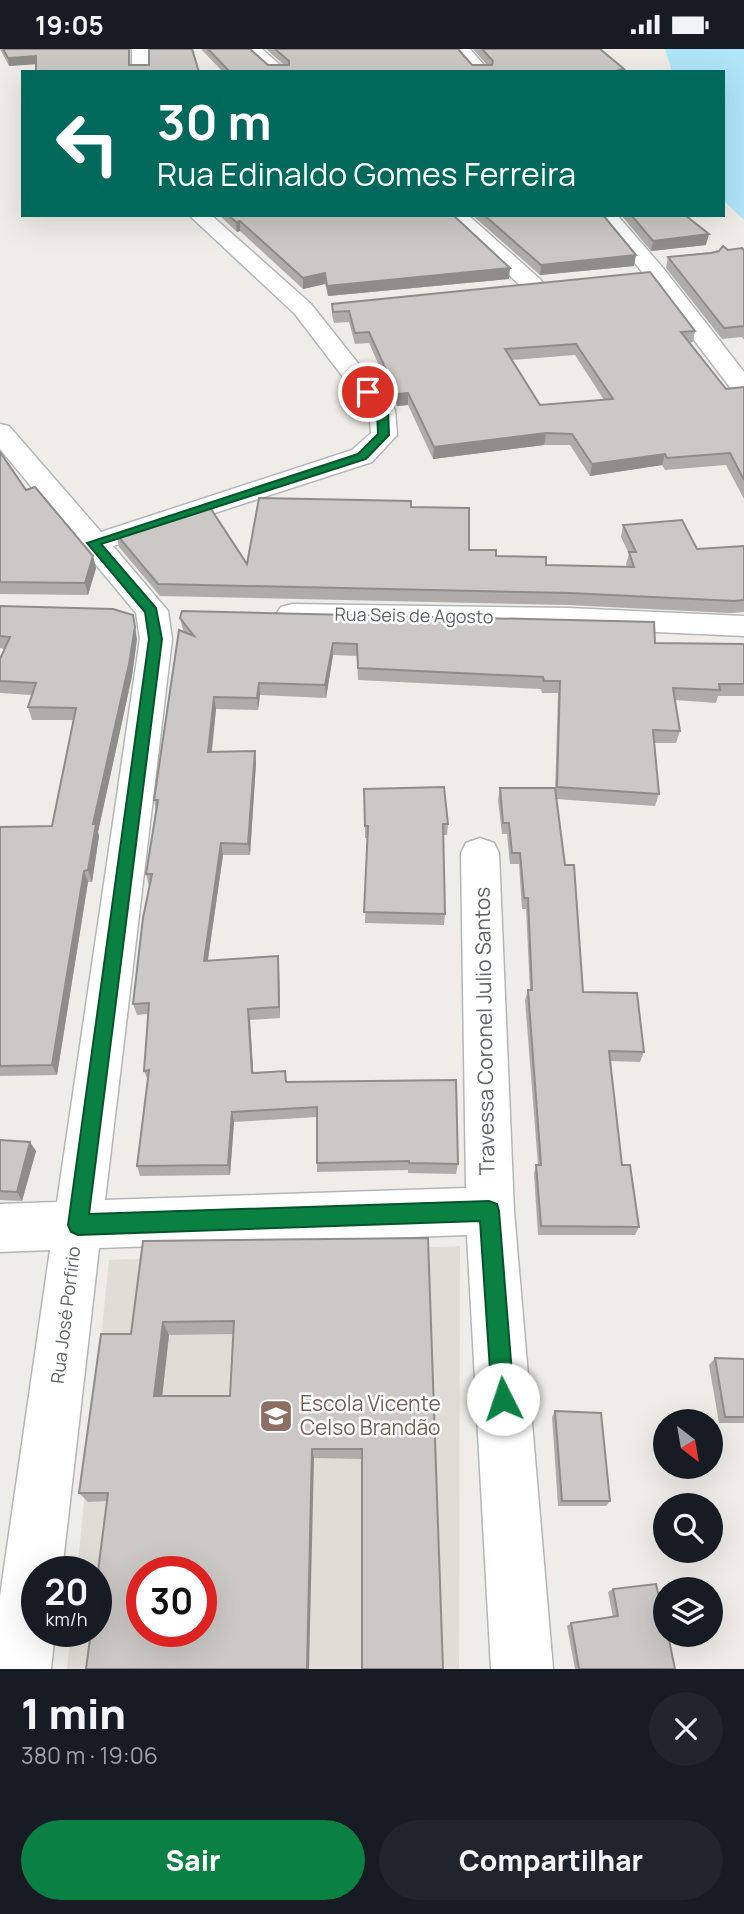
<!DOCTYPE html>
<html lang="pt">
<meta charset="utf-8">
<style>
body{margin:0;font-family:Manrope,sans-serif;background:#20242c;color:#f1f3f6;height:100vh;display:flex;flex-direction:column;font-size:26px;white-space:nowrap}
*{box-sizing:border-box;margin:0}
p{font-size:23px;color:#9ea1a6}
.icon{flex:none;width:38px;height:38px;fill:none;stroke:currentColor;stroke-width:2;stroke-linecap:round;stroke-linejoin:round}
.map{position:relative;height:1620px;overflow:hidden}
.panel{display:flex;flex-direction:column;background:#171b24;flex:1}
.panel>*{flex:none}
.top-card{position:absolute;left:21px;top:21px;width:704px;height:147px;border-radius:0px;box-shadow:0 7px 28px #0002;background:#00695c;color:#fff;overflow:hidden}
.needle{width:46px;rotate:149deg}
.buttons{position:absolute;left:653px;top:1360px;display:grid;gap:14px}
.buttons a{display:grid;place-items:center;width:70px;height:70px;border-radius:50%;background:#171b24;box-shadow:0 7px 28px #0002;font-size:35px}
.speed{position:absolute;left:21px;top:1507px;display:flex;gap:14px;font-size:35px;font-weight:700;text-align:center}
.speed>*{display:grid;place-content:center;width:91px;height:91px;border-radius:50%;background:#171b24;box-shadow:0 7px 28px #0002;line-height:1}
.speed small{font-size:18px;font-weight:400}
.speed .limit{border:10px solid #d22;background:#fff;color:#111}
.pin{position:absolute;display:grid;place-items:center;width:60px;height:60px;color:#fff;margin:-30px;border:4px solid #fff;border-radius:50%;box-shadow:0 2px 7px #0007}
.me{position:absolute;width:77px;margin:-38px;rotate:356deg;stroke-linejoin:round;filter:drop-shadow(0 0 5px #0008)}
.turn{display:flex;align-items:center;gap:24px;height:147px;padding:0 21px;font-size:32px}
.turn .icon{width:91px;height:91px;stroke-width:2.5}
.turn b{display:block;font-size:49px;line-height:60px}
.round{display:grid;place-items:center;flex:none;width:74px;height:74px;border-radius:37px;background:#20242c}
.head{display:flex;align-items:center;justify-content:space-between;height:119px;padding:0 21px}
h1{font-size:42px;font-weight:800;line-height:52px}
.cta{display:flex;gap:14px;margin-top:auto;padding:14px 21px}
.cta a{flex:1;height:80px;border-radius:42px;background:#0b8043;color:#fff;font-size:28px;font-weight:800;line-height:80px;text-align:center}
.cta a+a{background:#20242c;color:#f1f3f6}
.status{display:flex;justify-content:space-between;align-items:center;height:49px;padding:0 35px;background:#171b24;direction:ltr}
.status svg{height:19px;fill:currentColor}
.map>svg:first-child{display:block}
.education{fill:#e0ddd7;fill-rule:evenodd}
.water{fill:#afe5f9}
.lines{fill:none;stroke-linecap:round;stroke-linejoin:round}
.minor-casing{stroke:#b3b6b9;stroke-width:3}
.minor{fill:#fff;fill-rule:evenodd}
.wall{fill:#afaca9;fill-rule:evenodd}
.shaded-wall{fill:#8f8c8a}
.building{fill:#ccc8c5;stroke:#8f8c8a;stroke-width:2;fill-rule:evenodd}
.route{fill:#0b8043;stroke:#07532c;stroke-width:2}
.labels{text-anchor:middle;stroke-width:5;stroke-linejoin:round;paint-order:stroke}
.street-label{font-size:18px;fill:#5f6467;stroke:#fff}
.near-street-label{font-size:21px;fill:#5f6467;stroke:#fff}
.near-education-label{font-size:21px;fill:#785e54;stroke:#fff;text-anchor:start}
</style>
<div class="status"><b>19:05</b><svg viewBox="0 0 49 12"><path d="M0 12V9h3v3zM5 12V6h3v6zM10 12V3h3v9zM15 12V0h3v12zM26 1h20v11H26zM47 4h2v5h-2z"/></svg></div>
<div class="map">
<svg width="744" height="1620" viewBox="0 0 744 1620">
<rect width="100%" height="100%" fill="#f0ede8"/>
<path class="education" d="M460 1197 459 1620H67L71 1582H96V1522H77L109 1211ZM142 1522H201V1582H142Z"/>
<polygon class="water" points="665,0 744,0 744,171 723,151 723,23 672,23"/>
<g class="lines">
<g class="minor-casing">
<g id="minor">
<rect x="132" y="0" width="16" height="23"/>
<polygon points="244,0 262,0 288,23 270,23"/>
<polygon points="453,0 470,0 490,23 473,23"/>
<polygon points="189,166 211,166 311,255 395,361 397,386 372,413 113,497 168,562 172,590 105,1151 466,1139 461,804 466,794 480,789 494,794 499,804 514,1162 553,1620 491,1620 467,1186 99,1199 62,1522 37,1522 37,1582 55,1582 51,1620 0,1620 0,1547 50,1201 0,1203 0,1155 57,1153 140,590 136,564 0,400 0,375 9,377 101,483 352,401 371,384 369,362 295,265"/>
<polygon points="445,166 468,166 541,231 544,236 541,241 525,241"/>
<polygon points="596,166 617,166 663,219 744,323 744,348 735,345 647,229"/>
<polygon points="292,555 568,559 744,567 744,587 568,579 292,575 281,572 276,565 281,558"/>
</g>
</g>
<use href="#minor" class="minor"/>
</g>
<g class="wall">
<polygon points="0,0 130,0 130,16 199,23 36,15 9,17"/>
<polygon points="201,0 250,0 268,16 284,16 266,0 458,0 472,16 487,16 473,0 600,0 624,23 223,23"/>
<polygon points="219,166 453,166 509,230 328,247 325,235 303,240 240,182 237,183"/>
<polygon points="472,166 603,166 634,217 540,226"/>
<polygon points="621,166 685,166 706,196 651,202"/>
<polygon points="728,201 744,201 744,291 742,288 722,290 666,219 668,208"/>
<path d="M332 255 695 282 693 293 689 294 726 340 744 338V450L726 416 665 421 662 416 590 427 570 396H544L433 410 408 356 397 357 369 294 355 295 349 273 334 274 332 266ZM575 306 604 351 540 356 512 311Z"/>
<polygon points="0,403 26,441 96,519 88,546 0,545"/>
<polygon points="411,458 469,501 496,507 546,516 627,518 626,515 629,505 621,488 623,476 697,500 744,497 744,563 730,564 568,556 160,547 119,498 117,486 247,515"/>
<polygon points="0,557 137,590 132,627 98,783 99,787 92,833 88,833 57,1026 0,1027 0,778 52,777 74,671 32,671 28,658 32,646 0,644 0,610 5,600 0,599"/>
<polygon points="180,569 655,594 744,595 744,647 718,647 716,654 675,651 680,682 676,694 654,694 659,745 655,757 556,750 583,943 644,1003 640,1013 610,1012 622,1116 639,1178 635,1186 538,1186 534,1125 536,1116 538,1116 525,951 528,941 530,941 526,860 522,860 519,815 510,815 507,785 502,785 498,751 500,739 555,744 558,644 542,644 541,640 358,631 357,607 333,606 326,649 260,646 258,661 216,660 212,703 255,702 256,714 250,806 223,806 208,911 279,918 280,969 250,971 253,1024 287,1033 458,1115 456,1125 408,1124 408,1121 317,1123 317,1068 234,1073 230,1126 140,1127 137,1117 148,1032 144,1022 148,965 137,966 133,955 149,837 146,825 156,763 154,751 184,583 183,581"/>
<polygon points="364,740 448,775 447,786 443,786 445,865 444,876 365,874 368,789 365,789"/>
<polygon points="0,1091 36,1102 22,1152 0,1151"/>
<path d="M428 1189 362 1410 314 1409 107 1452 88 1453 79 1444 131 1285 143 1192ZM234 1285 230 1347H162L169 1286Z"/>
<polygon points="715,1309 744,1310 744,1374 719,1374 709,1316"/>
<polygon points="555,1362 610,1452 606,1457 558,1457 552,1368"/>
<polygon points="613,1540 675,1620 575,1620 567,1577 571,1574 613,1568 608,1543"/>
</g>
<g class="shaded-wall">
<polygon points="36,7 38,15 9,17 8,9"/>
<polygon points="240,172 240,182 237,183 236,173"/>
<polygon points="709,185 706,196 651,202 653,192"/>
<polygon points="636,206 634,217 540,226 541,216"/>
<polygon points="510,219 509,230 328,247 327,237"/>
<polygon points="325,224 325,235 303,240 303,229"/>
<polygon points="408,344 408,356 397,357 397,345"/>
<polygon points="546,384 544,396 433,410 434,398"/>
<polygon points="665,405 662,416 590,427 592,415"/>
<polygon points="93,507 96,519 88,546 85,534"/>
<polygon points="133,566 137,590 132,627 98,783 99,787 92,833 88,821 93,775"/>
<polygon points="333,594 333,606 326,649 325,636"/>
<polygon points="259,634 260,646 258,661 257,649"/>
<polygon points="214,648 216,660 210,715 208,703"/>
<polygon points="255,702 256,714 250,806 248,795"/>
<polygon points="221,794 223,806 206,923 204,912"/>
<polygon points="84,822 88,833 57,1026 52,1016"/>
<polygon points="278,907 279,918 280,969 279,958"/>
<polygon points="248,960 250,971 254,1035 252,1024"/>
<polygon points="232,1063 234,1073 230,1126 228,1116"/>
<polygon points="30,1093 36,1102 22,1152 17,1143"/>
<polygon points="163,1273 169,1286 161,1358 154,1347"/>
<polygon points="312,1400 314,1409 309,1620 307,1620"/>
</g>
<g class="building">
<polygon points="3,0 129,0 129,16 149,16 149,0 192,0 199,23 36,23 36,7 8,9"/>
<polygon points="208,0 250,0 268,16 289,16 289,12 275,0 458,0 472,16 492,16 493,12 482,0 600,0 624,20 619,21 621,23 230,23"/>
<polygon points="228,166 453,166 510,219 327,237 325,224 303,229 240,172 236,173"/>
<polygon points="484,166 603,166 636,206 541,216"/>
<polygon points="631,166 685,166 709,185 653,192"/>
<polygon points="723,197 728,201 742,199 744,201 744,277 724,279 668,208 711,204 719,202"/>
<path d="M650 223 695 282 681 283 726 340 744 338V431L730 404 667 409 665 405 592 415 572 385 546 384 434 398 408 344 397 345 369 283 355 284 349 262 333 263 332 255ZM576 295 613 350 540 356 505 300Z"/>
<polygon points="0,403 26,441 35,438 93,507 85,534 0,533"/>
<polygon points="259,449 411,452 411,458 469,459 469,501 496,501 496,507 546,508 546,516 634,518 629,503 636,503 623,476 682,471 697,500 744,497 744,551 734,552 570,544 158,535 117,486 209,457 247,515"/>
<polygon points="0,557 113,560 133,566 135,578 129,615 93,775 96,775 88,821 84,822 52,1016 0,1017 0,778 52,777 76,659 28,658 36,634 0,632 0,610 10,588 0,587"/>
<polygon points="182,562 654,573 655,594 744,595 744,635 719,635 720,641 673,639 680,682 653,681 659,745 557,738 560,632 544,632 543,628 358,619 357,595 333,594 325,636 259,634 257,649 214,648 208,703 255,702 248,795 221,794 204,912 278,907 279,958 248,960 252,1024 285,1022 286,1033 456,1031 458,1115 409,1114 409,1112 317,1114 317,1058 232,1063 228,1116 137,1117 149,1021 144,1022 149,954 133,955 143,869 152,825 146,825 158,751 154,751 179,581 194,587 180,569"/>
<polygon points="444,738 448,775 443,775 445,865 364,863 368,777 365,777 364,740"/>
<polygon points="500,739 555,739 565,816 574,816 583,943 637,944 644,1003 609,1002 622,1116 630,1116 639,1178 541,1177 536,1116 541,1116 528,941 532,941 528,849 524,849 520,804 512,804 509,774 503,774"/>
<polygon points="0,1091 30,1093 17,1143 0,1142"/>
<path d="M428 1189 443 1620H362V1400H312L307 1620H86L91 1582H96V1538L108 1444H79L101 1285H131L143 1192ZM234 1272 230 1347H154L163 1273ZM142 1522H201V1582H142Z"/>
<polygon points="715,1309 744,1310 744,1368 725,1368"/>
<polygon points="555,1362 601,1364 610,1452 562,1452"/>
<polygon points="656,1535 665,1574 665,1586 668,1586 675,1620 579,1620 571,1574 618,1567 613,1540"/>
</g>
<polygon class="route" points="364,340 372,340 388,361 389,386 366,410 101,495 156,559 162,590 89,1165 489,1152 497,1155 499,1162 514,1350 511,1358 503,1361 495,1358 492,1350 480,1172 78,1186 71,1183 68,1176 149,590 145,563 87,494 358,405 378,385 377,361 363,343"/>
<defs>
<g id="school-square" transform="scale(1.75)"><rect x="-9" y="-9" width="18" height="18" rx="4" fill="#8d6e63" stroke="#fff"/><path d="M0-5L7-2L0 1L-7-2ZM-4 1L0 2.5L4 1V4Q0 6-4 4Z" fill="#fff"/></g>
</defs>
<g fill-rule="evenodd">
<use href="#school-square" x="276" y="1367"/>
</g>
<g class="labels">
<g class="street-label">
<text transform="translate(414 567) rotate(1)" y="6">Rua Seis de Agosto</text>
<text transform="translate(66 1266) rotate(-83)" y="6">Rua José Porfirio</text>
</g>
<g class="near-street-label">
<text transform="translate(485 982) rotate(-91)" y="7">Travessa Coronel Julio Santos</text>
</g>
<g class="near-education-label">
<text x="300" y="1362">Escola Vicente<tspan x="300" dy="24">Celso Brandão</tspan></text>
</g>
</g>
</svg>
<div class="buttons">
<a><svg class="needle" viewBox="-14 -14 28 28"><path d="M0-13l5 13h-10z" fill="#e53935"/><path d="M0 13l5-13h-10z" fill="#9ea1a6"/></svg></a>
<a><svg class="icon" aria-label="search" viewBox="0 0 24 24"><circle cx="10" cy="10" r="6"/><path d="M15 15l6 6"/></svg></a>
<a><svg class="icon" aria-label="layers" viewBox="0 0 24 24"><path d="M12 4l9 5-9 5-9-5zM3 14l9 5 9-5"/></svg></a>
</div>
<div class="speed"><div>20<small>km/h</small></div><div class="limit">30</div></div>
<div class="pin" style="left:368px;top:343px;background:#d93025"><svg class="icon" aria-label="arrive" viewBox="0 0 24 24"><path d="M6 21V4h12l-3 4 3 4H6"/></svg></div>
<svg class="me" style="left:503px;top:1350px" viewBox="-20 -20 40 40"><circle r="19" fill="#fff"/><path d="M0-13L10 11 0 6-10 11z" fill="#0b8043"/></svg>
<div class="top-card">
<div class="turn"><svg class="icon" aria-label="left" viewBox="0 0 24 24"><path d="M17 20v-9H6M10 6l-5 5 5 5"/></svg><div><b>30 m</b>Rua Edinaldo Gomes Ferreira</div></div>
</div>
</div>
<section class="panel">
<div class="head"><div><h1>1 min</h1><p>380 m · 19:06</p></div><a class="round"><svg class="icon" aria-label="close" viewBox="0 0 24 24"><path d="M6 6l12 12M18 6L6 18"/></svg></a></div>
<div class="cta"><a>Sair</a><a>Compartilhar</a></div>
</section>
